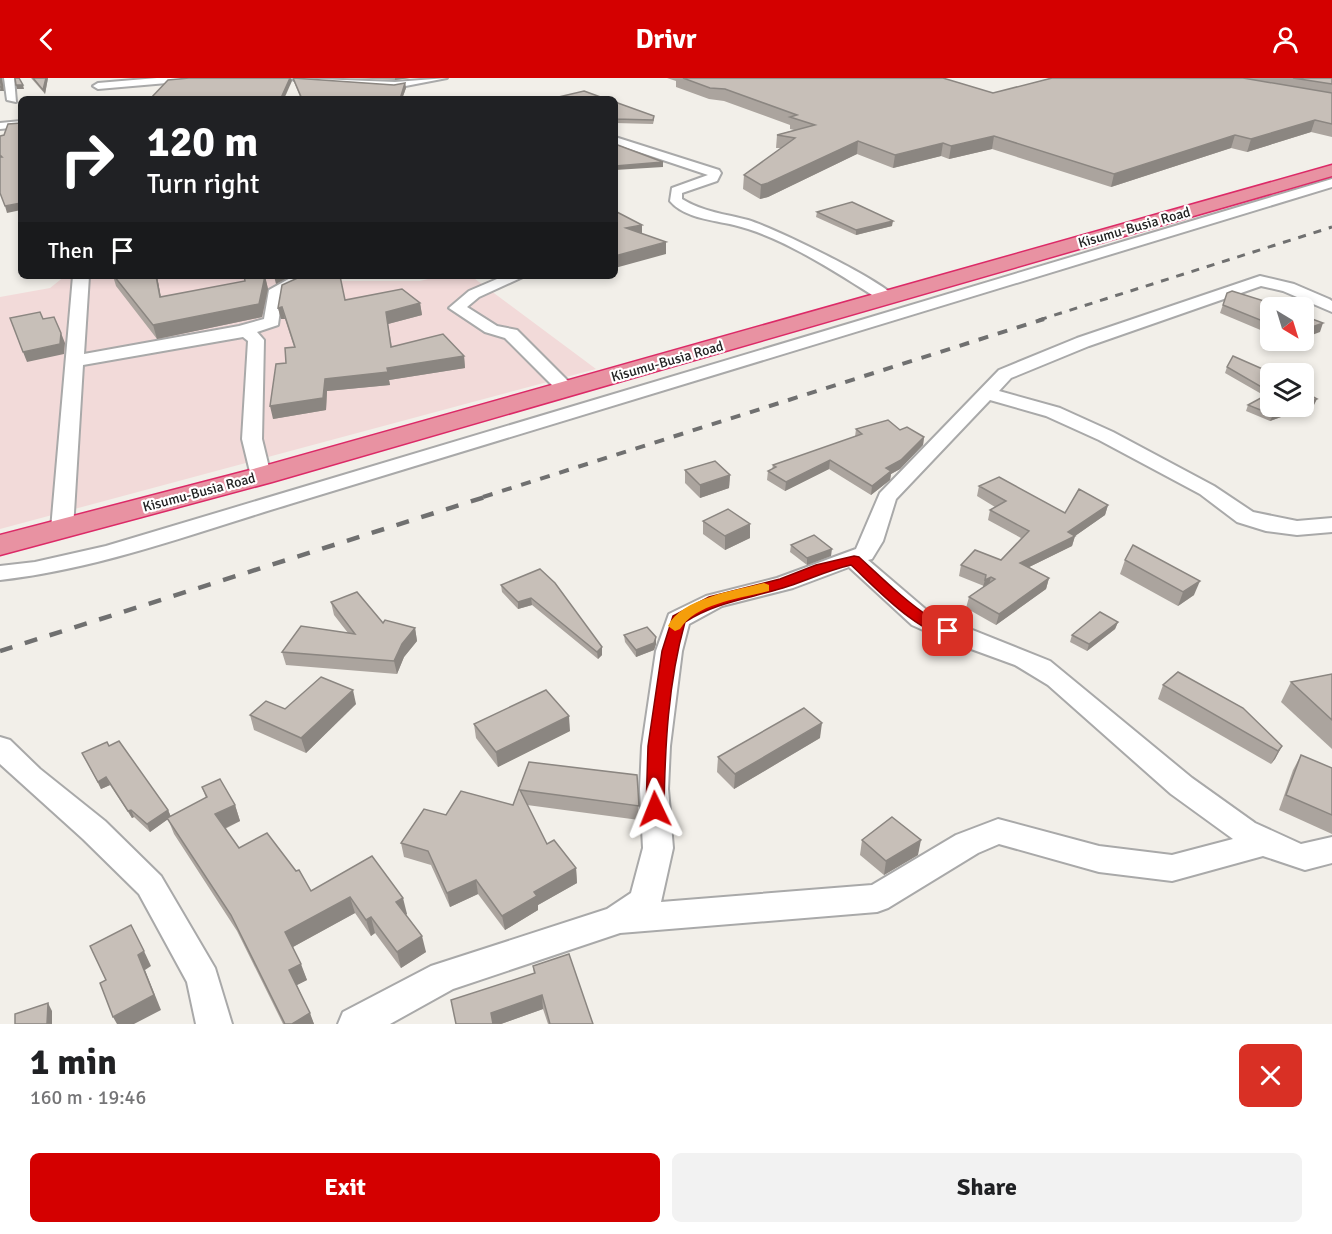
<!DOCTYPE html>
<meta charset="utf-8">
<style>
body{margin:0;font-family:Signika,sans-serif;background:#f2f2f2;color:#202124;height:100vh;display:flex;flex-direction:column;font-size:22px;white-space:nowrap}
*{box-sizing:border-box;margin:0}
p{font-size:20px;color:#757577}
.icon{flex:none;width:33px;height:33px;fill:none;stroke:currentColor;stroke-width:2;stroke-linecap:round;stroke-linejoin:round}
.map{position:relative;height:946px;overflow:hidden}
.panel{display:flex;flex-direction:column;background:#fff;flex:1}
.panel>*{flex:none}
.top-card{position:absolute;left:18px;top:18px;width:600px;height:183px;border-radius:9px;box-shadow:0 3px 9px #0003;background:#202124;color:#fff;overflow:hidden}
.needle{width:39px;rotate:142deg}
.controls{position:absolute;left:1260px;top:219px;display:grid;gap:12px}
.controls a{display:grid;place-items:center;width:54px;height:54px;border-radius:9px;background:#fff;box-shadow:0 3px 9px #0003;font-size:30px}
.pin{position:absolute;display:grid;place-items:center;width:51px;height:51px;color:#fff;margin:-26px;border-radius:12px;box-shadow:0 3px 9px #0006}
.me{position:absolute;width:66px;margin:-33px;rotate:358deg;stroke-linejoin:round;filter:drop-shadow(0 0 4px #0008)}
.turn{display:flex;align-items:center;gap:21px;height:126px;padding:0 30px;font-size:27px}
.turn .icon{width:78px;height:78px;stroke-width:2.5}
.turn b{display:block;font-size:42px;line-height:51px}
.then{display:flex;align-items:center;height:57px;padding:0 30px;background:#0003;gap:12px;font-size:22px}
.round{display:grid;place-items:center;flex:none;width:63px;height:63px;border-radius:9px;background:#f2f2f2}
.head{display:flex;align-items:center;justify-content:space-between;height:102px;padding:0 30px}
h1{font-size:36px;font-weight:800;line-height:45px}
.action{display:flex;gap:12px;margin-top:auto;padding:12px 30px}
.action a{flex:1;height:69px;border-radius:9px;background:#d40000;color:#fff;font-size:24px;font-weight:800;line-height:69px;text-align:center}
.action a+a{background:#f2f2f2;color:#202124}
header{display:flex;justify-content:space-between;align-items:center;height:78px;padding:0 30px;background:#d40000;color:#fff;font-size:27px;font-weight:800}
.map>svg:first-child{display:block}
.commercial{fill:#f2dad9}
.lines{fill:none;stroke-linecap:round;stroke-linejoin:round}
.street-casing{stroke:#a9a9a9;stroke-width:4}
.highway-casing{stroke:#dc2a67;stroke-width:3}
.street{fill:#fff;fill-rule:evenodd}
.highway{fill:#e892a2;fill-rule:evenodd}
.rail-far2{stroke:#707070;stroke-width:3;stroke-dasharray:8 8;stroke-linecap:butt}
.rail-far1{stroke:#707070;stroke-width:4;stroke-dasharray:10 10;stroke-linecap:butt}
.rail{stroke:#707070;stroke-width:4.5;stroke-dasharray:13 13;stroke-linecap:butt}
.wall{fill:#aba49e}
.shaded-wall{fill:#8b8681}
.building{fill:#c7bfb8;stroke:#8b8681;stroke-width:1.5}
.route{fill:#d40000;stroke:#8a0000;stroke-width:1.5}
.slow{fill:#f59e0b}
.labels{text-anchor:middle;stroke-width:4.5;stroke-linejoin:round;paint-order:stroke}
.far-street-label{font-size:14px;fill:#222;stroke:#fff}
</style>
<header><svg class="icon" aria-label="back" viewBox="0 0 24 24"><path d="M15 5l-7 7 7 7"/></svg>Drivr<svg class="icon" aria-label="person" viewBox="0 0 24 24"><circle cx="12" cy="8" r="4"/><path d="M4 21q1-7 8-7t8 7"/></svg></header>
<div class="map">
<svg width="1332" height="946" viewBox="0 0 1332 946">
<rect width="100%" height="100%" fill="#f2efe9"/>
<polygon class="commercial" points="65,198 331,198 337,203 420,203 440,198 471,198 596,291 0,451 0,219 50,210"/>
<g class="lines">
<g class="street-casing">
<g id="street">
<polygon points="4,0 14,0 16,24 7,22"/>
<polygon points="157,0 195,0 190,3 98,11 93,8 98,5"/>
<polygon points="291,0 395,4 447,0 395,10 296,3"/>
<polygon points="21,43 21,49 0,51 0,45"/>
<path d="M615 59 719 92 721 95 717 103 682 115V121C703 134 726 136 748 142 774 150 882 202 896 220L888 225 882 223C838 196 784 159 734 147 713 142 684 140 670 123L672 110 708 97 615 66Z"/>
<path d="M1332 101V109L290 426C195 455 99 491 0 502V488L35 484 106 468Z"/>
<polygon points="73,198 89,198 84,276 239,248 264,241 269,212 294,198 310,198 308,205 282,217 278,247 257,254 264,262 262,361 271,398 268,402 254,402 251,398 242,361 248,263 243,259 83,287 73,451 70,456 54,456 51,451"/>
<polygon points="504,198 525,198 479,219 467,229 497,248 517,252 573,308 576,312 573,316 561,316 505,260 485,254 449,230 469,213"/>
<path d="M1260 198 1294 206 1329 221 1332 223V234L1283 213 1261 208 1089 268 1011 300 999 313 1060 330 1113 354 1214 408 1253 434 1297 443 1332 440V454L1297 457 1266 453 1237 444 1200 416 1099 362 1046 338 990 322 896 421 883 463 872 481 868 482 930 535 1050 583 1192 700 1255 745 1301 766 1332 759V785L1305 792 1263 778 1172 803 1099 794 999 766 978 775 888 830 877 834 620 855 453 911 390 946H338L343 934 431 888 607 831 631 815 643 770 640 711 642 668 656 573 669 536 706 518 777 500 856 471 880 415 999 292 1077 260ZM849 489 912 547 941 560 1015 587 1048 607 1171 716 1233 761 1172 777 1099 768 998 741 956 757 872 807 661 824 673 770 668 711 670 668 682 573 689 546 722 528 793 510Z"/>
<polygon points="0,659 10,662 40,691 105,743 161,798 215,890 232,946 196,946 187,904 139,816 83,761 0,686"/>
</g>
</g>
<g class="highway-casing">
<polygon id="highway" points="1332,87 1332,98 272,404 0,477 0,457 250,392"/>
</g>
<use href="#street" class="street"/>
<use href="#highway" class="highway"/>
<polyline class="rail-far2" points="1039,242 1332,149"/>
<polyline class="rail-far1" points="483,419 1044,241"/>
<polyline class="rail" points="0,573 488,418"/>
</g>
<g class="wall">
<polygon points="31,0 48,0 45,16"/>
<polygon points="293,0 394,7 405,5 406,10 402,21 301,21 294,4"/>
<polygon points="350,0 410,0 395,2"/>
<polygon points="667,0 943,0 993,15 1052,0 1332,0 1332,59 1311,54 1247,74 1231,70 1111,109 992,71 949,81 941,78 893,90 857,76 768,119 760,121 743,111 744,97 781,70 776,70 777,57 794,52 790,51 790,47 724,23 709,21 676,9 676,3"/>
<polygon points="615,24 654,42 653,46 615,45"/>
<polygon points="817,134 892,148 856,157 816,139"/>
<polygon points="113,198 157,198 161,219 245,203 265,198 268,211 262,239 157,261 116,208"/>
<polygon points="1227,215 1270,230 1270,256 1220,235"/>
<polygon points="345,222 420,225 422,237 388,246 392,269 464,278 465,290 389,302 390,307 327,313 326,332 273,341 286,285 294,269 285,241 281,241 278,230"/>
<polygon points="1227,289 1270,296 1270,328 1304,308 1306,316 1314,327 1270,343 1246,333 1248,327 1265,318 1225,295"/>
<polygon points="856,351 900,352 924,359 923,367 900,391 891,396 890,402 871,417 829,391 785,413 767,402 768,393 772,391 773,387 855,359"/>
<polygon points="685,392 730,397 729,410 700,420 685,405"/>
<polygon points="979,408 1065,435 1108,427 1105,437 1075,458 1072,468 1029,489 1049,500 1046,511 996,547 966,530 969,519 983,509 984,508 959,498 961,487 1001,482 1021,460 988,442 990,432 995,429 977,418"/>
<polygon points="703,443 750,460 725,472 703,456"/>
<polygon points="791,467 831,478 807,487 790,474"/>
<polygon points="1125,482 1194,517 1178,528 1120,496"/>
<polygon points="555,505 602,577 598,581 532,527 518,531 502,514 501,507"/>
<polygon points="331,524 383,545 415,550 417,563 404,579 397,596 286,587 282,574 348,555 334,537"/>
<polygon points="1118,544 1115,551 1087,573 1070,564 1072,557"/>
<polygon points="624,557 656,559 656,566 654,572 636,579 625,564"/>
<polygon points="1332,596 1332,671 1281,624 1291,604"/>
<polygon points="1163,607 1282,668 1275,681 1271,686 1158,621"/>
<polygon points="356,626 306,675 254,652 250,637 285,631"/>
<polygon points="474,646 570,653 498,689 476,660"/>
<polygon points="820,660 734,711 717,694 718,679"/>
<polygon points="109,668 168,732 171,739 206,720 202,709 235,727 240,743 225,751 239,770 311,813 372,778 407,836 406,837 426,874 401,890 375,855 371,858 355,835 293,869 307,902 297,907 314,946 283,946 237,853 174,756 168,741 150,754 134,739 132,740 110,707 101,711 82,675"/>
<polygon points="1301,677 1332,690 1332,756 1279,732 1293,692"/>
<polygon points="529,684 637,697 639,742 527,727 547,766 576,790 577,805 538,827 538,832 505,852 478,816 450,829 431,787 404,779 401,765 446,737 513,727"/>
<polygon points="862,762 918,777 884,797 860,777"/>
<polygon points="533,888 593,946 548,946 543,931 501,946 456,946 534,896"/>
</g>
<g class="shaded-wall">
<polygon points="1,0 2,0 4,13 0,13"/>
<polygon points="46,0 48,0 45,16 43,12"/>
<polygon points="290,0 291,0 292,3 284,21 270,21"/>
<polygon points="395,0 410,0 395,2"/>
<polygon points="405,5 406,10 402,21 400,21"/>
<polygon points="16,7 23,7 24,11 17,11"/>
<polygon points="1315,42 1311,54 1247,74 1251,61"/>
<polygon points="1235,57 1231,70 1111,109 1114,96"/>
<polygon points="994,58 992,71 949,81 951,68"/>
<polygon points="858,63 857,76 768,119 760,121 761,107"/>
<polygon points="943,65 941,78 893,90 895,77"/>
<polygon points="663,84 663,89 615,92 615,88"/>
<polygon points="21,125 21,132 7,135 5,128"/>
<polygon points="893,143 892,148 856,157 856,152"/>
<polygon points="642,147 642,159 626,150"/>
<polygon points="666,164 666,176 615,190 615,178"/>
<polygon points="156,198 157,198 163,232 160,219"/>
<polygon points="265,198 268,211 262,239 157,261 153,247"/>
<polygon points="274,198 291,198 276,206"/>
<polygon points="420,225 422,237 388,246 386,234"/>
<polygon points="282,229 285,241 281,241 278,230"/>
<polygon points="1323,245 1320,254 1304,260 1304,252"/>
<polygon points="61,255 65,265 64,276 27,284 23,274"/>
<polygon points="464,278 465,290 389,302 390,307 327,313 326,332 273,341 270,328 325,301 387,290"/>
<polygon points="1317,321 1314,327 1270,343 1273,337 1296,328 1304,328 1304,326"/>
<polygon points="924,359 923,367 900,391 891,396 890,402 871,417 872,408 886,390"/>
<polygon points="830,382 829,391 785,413 786,404"/>
<polygon points="730,397 729,410 700,420 700,407"/>
<polygon points="1108,427 1105,437 1075,458 1072,468 1017,495 1020,485"/>
<polygon points="750,446 750,460 725,472 725,458"/>
<polygon points="832,471 831,478 807,487 807,480"/>
<polygon points="991,499 988,510 982,512 985,502"/>
<polygon points="1049,500 1046,511 996,547 999,536"/>
<polygon points="1200,503 1194,517 1178,528 1183,514"/>
<polygon points="531,520 532,527 518,531 518,524"/>
<polygon points="1118,544 1115,551 1087,573 1089,566"/>
<polygon points="415,550 417,563 404,579 397,596 394,583 402,566"/>
<polygon points="656,559 656,566 654,572 636,579 636,572"/>
<polygon points="602,569 602,577 598,581 597,574"/>
<polygon points="353,612 356,626 306,675 301,660"/>
<polygon points="569,638 570,653 498,689 496,674"/>
<polygon points="822,645 820,660 734,711 735,696"/>
<polygon points="1282,668 1275,681 1271,686 1278,673"/>
<polygon points="106,699 110,707 101,711 98,704"/>
<polygon points="235,727 240,743 221,752 215,736"/>
<polygon points="131,732 134,739 132,740 128,733"/>
<polygon points="168,732 171,739 150,754 147,746"/>
<polygon points="921,762 918,777 884,797 886,783"/>
<polygon points="576,790 577,805 538,827 538,832 505,852 502,838 534,814"/>
<polygon points="476,802 478,816 450,829 447,815"/>
<polygon points="350,819 355,835 291,870 285,854"/>
<polygon points="403,820 407,836 400,840 396,824"/>
<polygon points="371,839 375,855 371,858 366,842"/>
<polygon points="422,858 426,874 401,890 397,874"/>
<polygon points="144,873 151,888 145,892 161,932 134,946 117,946 113,939 138,877"/>
<polygon points="301,886 307,902 295,908 289,892"/>
<polygon points="542,917 543,931 501,946 493,946 491,935"/>
<polygon points="48,925 52,933 52,946 47,946"/>
<polygon points="310,935 314,946 292,946"/>
</g>
<g class="building">
<polygon points="0,0 1,0 2,9 0,9"/>
<polygon points="15,0 19,0 23,7 16,7"/>
<polygon points="33,0 46,0 43,12"/>
<polygon points="189,0 290,0 281,20 270,21 150,21 168,2"/>
<polygon points="293,0 394,7 405,5 400,21 302,21"/>
<polygon points="683,0 943,0 993,15 1052,0 1243,0 1332,15 1332,46 1315,42 1251,61 1235,57 1114,96 994,58 951,68 943,65 895,77 858,63 768,105 761,107 744,97 795,60 777,57 815,47 790,39 797,37 725,11 710,10"/>
<polygon points="1293,0 1332,0 1332,6"/>
<polygon points="584,13 606,21 550,21"/>
<polygon points="615,24 654,38 653,42 615,41"/>
<polygon points="21,45 21,125 5,128 0,115 0,79 2,79 0,77 0,58 4,57 8,46"/>
<polygon points="615,66 663,84 615,88"/>
<polygon points="852,124 893,143 856,152 817,134"/>
<polygon points="615,133 642,147 626,150 666,164 615,178"/>
<polygon points="114,198 156,198 160,219 245,203 244,198 265,198 259,226 153,247"/>
<polygon points="302,198 340,198 345,222 402,211 420,225 386,234 391,269 443,256 464,278 387,290 388,294 325,301 323,320 270,328 276,286 286,285 285,270 295,269 282,229 278,230 282,207"/>
<polygon points="1232,213 1280,228 1277,229 1279,230 1270,230 1270,246 1223,227 1227,215"/>
<polygon points="40,234 43,241 54,239 61,255 60,266 23,274 10,240"/>
<polygon points="1304,238 1323,245 1304,252"/>
<polygon points="1233,278 1274,296 1270,296 1270,314 1227,289"/>
<polygon points="1304,314 1317,321 1304,326"/>
<polygon points="1270,315 1270,328 1296,328 1273,337 1248,327"/>
<polygon points="888,342 900,352 907,349 924,359 901,382 886,390 891,393 872,408 830,382 786,404 768,393 776,389 773,387 862,356 856,351"/>
<polygon points="715,383 730,397 700,407 685,392"/>
<polygon points="999,399 1065,435 1079,411 1108,427 1068,454 1075,458 1020,485 1049,500 999,536 969,519 995,501 991,499 985,502 986,497 961,487 975,472 1001,482 1029,453 990,432 1006,423 979,408"/>
<polygon points="728,431 750,446 725,458 703,443"/>
<polygon points="814,457 832,471 807,480 791,467"/>
<polygon points="1133,467 1200,503 1183,514 1125,482"/>
<polygon points="540,491 555,505 602,569 597,574 531,520 518,524 501,507"/>
<polygon points="357,514 383,545 385,542 415,550 402,566 394,583 282,574 301,548 355,556 331,524"/>
<polygon points="1100,534 1118,544 1089,566 1072,557"/>
<polygon points="647,549 656,559 654,565 636,572 624,557"/>
<polygon points="1178,594 1243,630 1282,668 1278,673 1163,607"/>
<polygon points="1332,596 1332,642 1291,604"/>
<polygon points="321,599 353,612 301,660 250,637 266,623 285,631"/>
<polygon points="546,612 569,638 496,674 474,646"/>
<polygon points="804,630 822,645 735,696 718,679"/>
<polygon points="119,663 168,732 147,746 131,732 128,733 106,699 98,704 82,675 107,664 109,668"/>
<polygon points="1301,677 1332,690 1332,737 1286,717"/>
<polygon points="529,684 637,697 639,728 520,712 547,766 554,762 576,790 534,814 537,818 502,838 476,802 447,815 428,773 401,765 424,731 446,737 461,713 513,727"/>
<polygon points="220,701 235,727 215,736 239,770 267,755 296,793 299,792 311,813 372,778 403,820 396,824 422,858 397,874 371,839 366,842 350,819 285,854 301,886 289,892 310,935 292,946 285,946 231,837 167,740 207,719 202,709"/>
<polygon points="892,739 921,762 886,783 862,762"/>
<polygon points="131,847 144,873 138,877 154,917 113,939 100,905 106,902 90,868"/>
<polygon points="569,876 593,946 550,946 542,917 491,935 493,946 456,946 451,922 535,895 533,888"/>
<polygon points="48,925 47,946 15,946 15,936"/>
</g>
<path class="route" d="M854 478 859 479C882 500 905 523 931 540 939 545 950 546 956 553L954 557C925 564 871 505 851 487 829 492 810 501 789 508 754 520 717 523 685 544 668 605 665 668 664 731L662 736H649L646 731 648 668 662 573 673 538 709 519 780 501 816 487Z"/>
<path class="slow" d="M764 505 769 507V513C742 520 696 525 680 551L675 553 668 548C681 520 737 512 764 505Z"/>
<g class="labels">
<g class="far-street-label">
<text transform="translate(1134 149) rotate(-16)" y="5">Kisumu-Busia Road</text>
<text transform="translate(667 283) rotate(-16)" y="5">Kisumu-Busia Road</text>
<text transform="translate(199 414) rotate(-15)" y="5">Kisumu-Busia Road</text>
</g>
</g>
</svg>
<div class="controls">
<a><svg class="needle" viewBox="-14 -14 28 28"><path d="M0-13l5 13h-10z" fill="#e53935"/><path d="M0 13l5-13h-10z" fill="#757577"/></svg></a>
<a><svg class="icon" aria-label="layers" viewBox="0 0 24 24"><path d="M12 4l9 5-9 5-9-5zM3 14l9 5 9-5"/></svg></a>
</div>
<div class="pin" style="left:948px;top:553px;background:#d93025"><svg class="icon" aria-label="arrive" viewBox="0 0 24 24"><path d="M6 21V4h12l-3 4 3 4H6"/></svg></div>
<svg class="me" style="left:655px;top:731px" viewBox="-20 -20 40 40"><path d="M0-17L14 15 0 8-14 15z" fill="#d40000" stroke="#fff" stroke-width="4"/></svg>
<div class="top-card">
<div class="turn"><svg class="icon" aria-label="right" viewBox="0 0 24 24"><path d="M7 20v-9h11M14 6l5 5-5 5"/></svg><div><b>120 m</b>Turn right</div></div>
<div class="then">Then<svg class="icon" aria-label="arrive" viewBox="0 0 24 24"><path d="M6 21V4h12l-3 4 3 4H6"/></svg></div>
</div>
</div>
<section class="panel">
<div class="head"><div><h1>1 min</h1><p>160 m · 19:46</p></div><a class="round" style="background:#d93025;color:#fff"><svg class="icon" aria-label="close" viewBox="0 0 24 24"><path d="M6 6l12 12M18 6L6 18"/></svg></a></div>
<div class="action"><a>Exit</a><a>Share</a></div>
</section>
